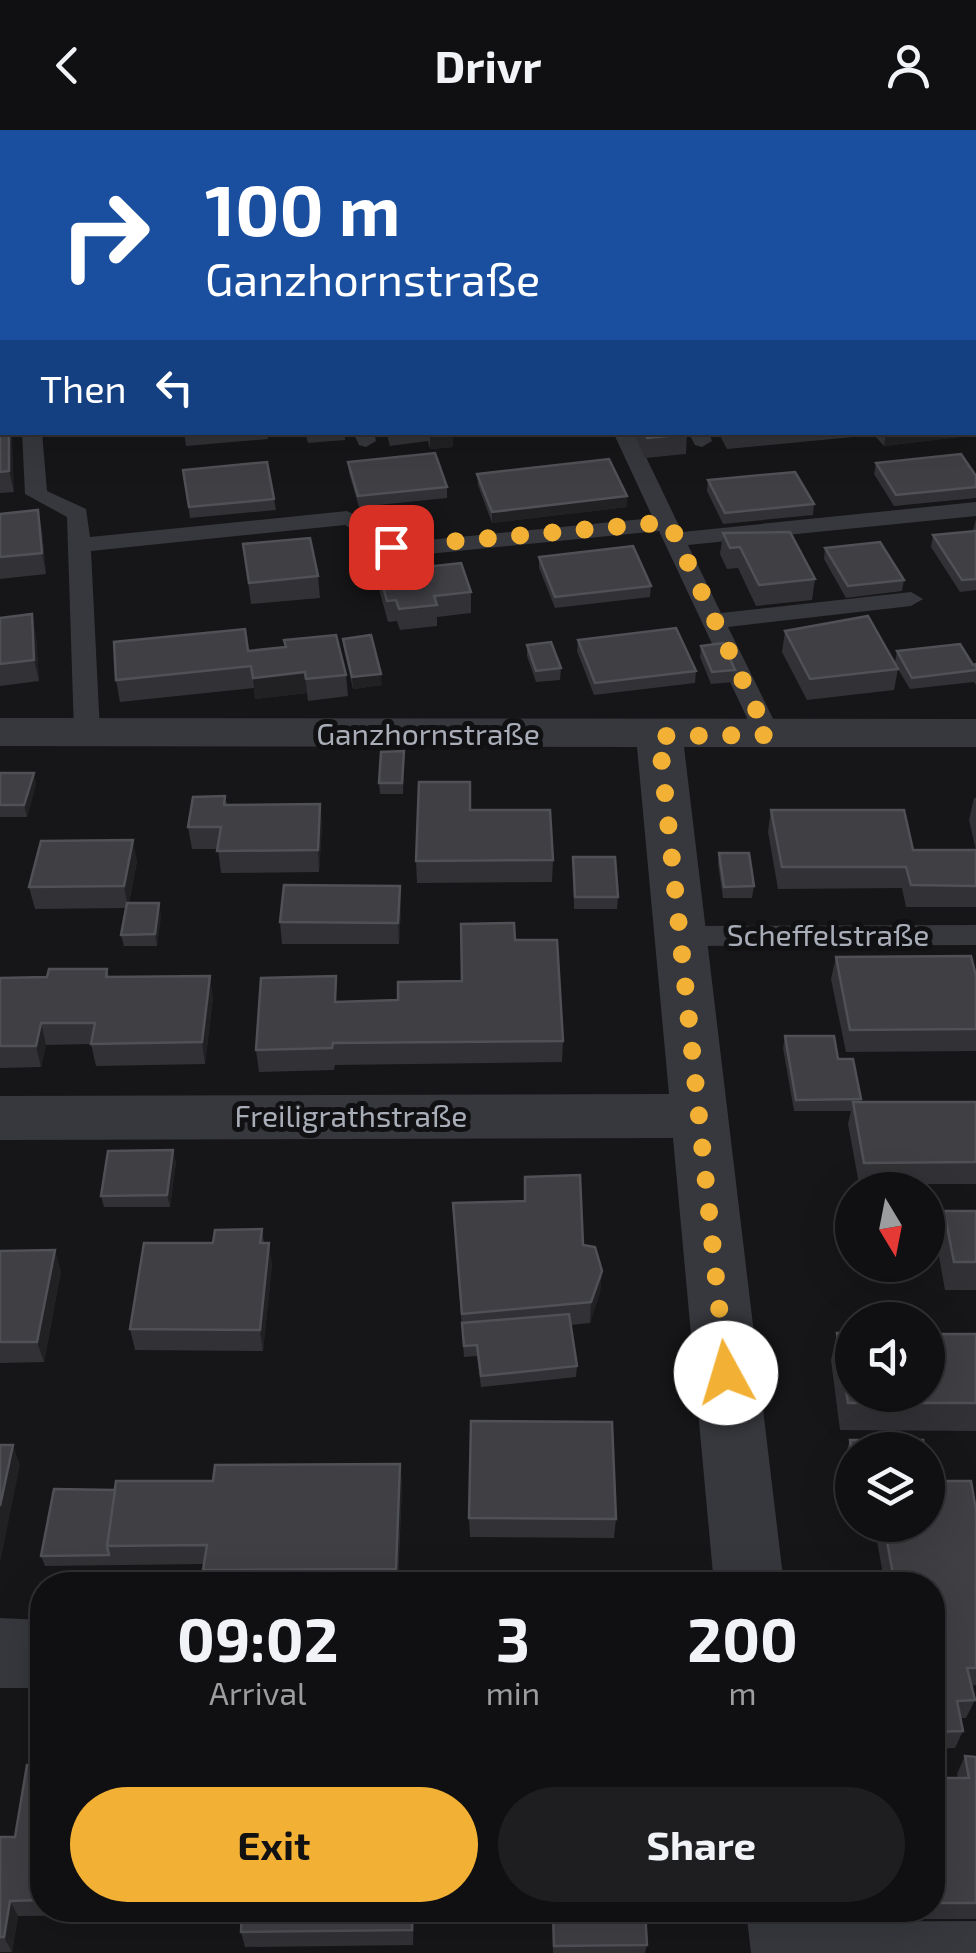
<!DOCTYPE html>
<meta charset="utf-8">
<style>
body{margin:0;font-family:"Exo 2",sans-serif;background:#1e1e20;color:#f1f3f6;height:100vh;display:flex;flex-direction:column;font-size:38px;white-space:nowrap}
*{box-sizing:border-box;margin:0}
p{font-size:32px;color:#9c9d9f}
.icon{flex:none;width:55px;height:55px;fill:none;stroke:currentColor;stroke-width:2;stroke-linecap:round;stroke-linejoin:round}
.map{position:relative;flex:1;overflow:hidden}
.drawer{position:absolute;left:30px;top:1442px;width:915px;height:350px;display:flex;flex-direction:column;background:#101012;border-radius:40px;box-shadow:0 10px 40px #0002,0 0 0 2px #303032}
.drawer>*{flex:none}
.hud{position:absolute;left:0px;top:0px;width:978px;height:305px;box-shadow:0 10px 40px #0002,0 0 0 2px #303032;background:#1a4fa0;color:#fff;overflow:hidden}
.needle{width:65px;rotate:170deg}
.tools{position:absolute;left:835px;top:1042px;display:grid;gap:20px}
.tools a{display:grid;place-items:center;width:110px;height:110px;border-radius:50%;background:#101012;box-shadow:0 10px 40px #0002,0 0 0 2px #303032;font-size:50px}
.pin{position:absolute;display:grid;place-items:center;width:85px;height:85px;color:#fff;margin:-42px;border-radius:20px;box-shadow:0 5px 15px #0006}
.me{position:absolute;width:110px;margin:-55px;rotate:354deg;stroke-linejoin:round;filter:drop-shadow(0 0 8px #0008)}
.turn{display:flex;align-items:center;gap:35px;height:210px;padding:0 40px;font-size:45px}
.turn .icon{width:130px;height:130px;stroke-width:2.5}
.turn b{display:block;font-size:70px;line-height:85px}
.then{display:flex;align-items:center;height:95px;padding:0 40px;background:#0003;gap:20px;font-size:38px}
.eta{display:flex;justify-content:space-evenly;align-items:center;height:170px;text-align:center}
.eta b{font-size:60px;font-weight:700;line-height:70px}
.button{display:flex;gap:20px;margin-top:auto;padding:20px 40px}
.button a{flex:1;height:115px;border-radius:60px;background:#f2b134;color:#111;font-size:40px;font-weight:700;line-height:115px;text-align:center}
.button a+a{background:#1e1e20;color:#f1f3f6}
header{display:flex;justify-content:space-between;align-items:center;height:130px;padding:0 40px;background:#101012;font-size:45px;font-weight:700}
.map>svg:first-child{display:block}
.built{fill:#222225}
.lines{fill:none;stroke-linecap:round;stroke-linejoin:round}
.service{fill:#37383d;fill-rule:evenodd}
.minor{fill:#37383d;fill-rule:evenodd}
.tertiary{fill:#37383d;fill-rule:evenodd}
.wall{fill:#323236}
.shaded-wall{fill:#212124}
.building{fill:#3f3f44;stroke:#4f5156;stroke-width:2.5}
.route{stroke:#f2b134;stroke-width:18;stroke-dasharray:0 32.4}
.labels{text-anchor:middle;stroke-width:10;stroke-linejoin:round;paint-order:stroke}
.street-label{font-size:30px;fill:#a8adb8;stroke:#111113}
</style>
<header><svg class="icon" aria-label="back" viewBox="0 0 24 24"><path d="M15 5l-7 7 7 7"/></svg>Drivr<svg class="icon" aria-label="person" viewBox="0 0 24 24"><circle cx="12" cy="8" r="4"/><path d="M4 21q1-7 8-7t8 7"/></svg></header>
<div class="map">
<svg width="976" height="1823" viewBox="0 0 976 1823">
<rect width="100%" height="100%" fill="#161618"/>
<polygon class="built" points="0,0 976,0 976,180 975,2 2,2 0,195"/>
<g class="lines">
<g class="service">
<rect x="174" y="0" width="16" height="2"/>
<polygon points="22,302 42,302 47,361 86,379 90,407 347,381 408,412 653,388 613,302 634,302 682,402 976,372 976,386 688,415 721,483 911,462 923,469 911,476 728,497 781,605 768,613 755,605 659,401 408,426 383,418 345,395 91,421 100,602 87,610 74,602 67,387 25,364"/>
<polygon points="353,302 374,302 376,311 366,317 359,315"/>
<polygon points="688,302 709,302 712,311 702,317 695,315"/>
<polygon points="976,795 976,815 679,816 665,806 679,796"/>
<polygon points="976,1791 976,1823 772,1823 768,1814 775,1799 790,1792"/>
</g>
<g class="minor">
<polygon points="0,588 976,589 976,617 684,617 784,1455 714,1455 673,1008 0,1010 0,966 669,964 637,617 0,616"/>
<polygon points="0,1488 42,1490 42,1558 0,1558"/>
<polygon points="746,1780 826,1780 831,1823 751,1823"/>
</g>
<g class="tertiary">
<polygon points="976,195 976,217 975,218 975,196"/>
<rect x="0" y="210" width="2" height="22"/>
</g>
</g>
<g class="wall">
<polygon points="0,0 151,0 151,2 2,2 2,17 0,17"/>
<polygon points="2,113 2,192 0,192 0,114"/>
<polygon points="0,239 14,362 0,363"/>
<polygon points="976,276 976,305 884,316 874,305 727,319 718,302 975,302"/>
<polygon points="184,302 267,302 268,309 186,316"/>
<polygon points="305,302 345,302 345,310 308,313"/>
<polygon points="386,302 462,302 453,303 453,317 430,319 428,311 390,316"/>
<polygon points="633,302 687,302 686,324 645,328"/>
<polygon points="348,332 447,357 447,368 359,377 349,343"/>
<polygon points="876,333 976,346 976,368 894,376 874,344"/>
<polygon points="183,340 274,369 276,380 190,388"/>
<polygon points="477,344 627,377 492,393 478,355"/>
<polygon points="708,350 814,374 813,385 723,394 707,361"/>
<polygon points="0,384 42,400 46,444 0,449"/>
<polygon points="976,389 976,460 960,462 931,417 933,405 973,401"/>
<polygon points="723,403 815,449 812,470 756,476 738,438 727,439 720,424"/>
<polygon points="243,414 318,446 320,468 251,474"/>
<polygon points="825,418 904,450 902,461 846,468 824,429"/>
<polygon points="539,427 651,456 650,467 555,478 539,438"/>
<polygon points="379,442 471,462 471,483 437,487 437,496 400,500 397,491 388,492 380,463"/>
<polygon points="32,484 36,506 39,551 0,556 0,488"/>
<polygon points="785,501 895,532 897,521 976,534 976,555 974,552 910,559 898,539 894,560 807,570 782,522"/>
<polygon points="343,509 382,555 353,559 344,520"/>
<polygon points="578,510 696,541 695,553 594,565 577,521"/>
<polygon points="527,515 561,538 560,550 536,552 527,526"/>
<polygon points="701,516 735,540 734,552 711,554 700,527"/>
<polygon points="248,521 346,545 348,566 308,571 307,563 255,569 254,558 120,572 116,550"/>
<polygon points="404,633 403,664 380,664 379,653"/>
<polygon points="0,643 36,654 27,687 0,687"/>
<polygon points="225,666 227,675 320,674 322,696 319,742 221,743 218,719 192,719 188,697"/>
<polygon points="974,668 976,668 976,777 906,777 902,758 778,759 768,702 771,680 913,720 976,720 969,690"/>
<polygon points="470,680 553,730 552,752 417,753 416,731"/>
<polygon points="719,723 754,756 752,768 723,768 718,734"/>
<polygon points="573,727 618,767 617,779 574,779"/>
<polygon points="137,731 129,773 161,785 157,816 124,816 121,805 126,778 35,779 29,757"/>
<polygon points="400,756 401,777 399,814 282,814 280,792"/>
<polygon points="515,810 563,911 562,932 335,935 334,940 259,942 256,920 337,872 398,870 462,851"/>
<polygon points="836,827 976,846 976,921 846,922 831,849"/>
<polygon points="107,839 109,847 213,867 205,934 96,936 91,914 46,915 41,937 0,938 0,848 47,847"/>
<polygon points="785,906 838,929 861,969 860,972 976,972 976,1054 859,1054 848,994 851,981 794,981 783,918"/>
<polygon points="176,1032 170,1077 104,1077 101,1066"/>
<polygon points="453,1073 583,1115 602,1141 600,1162 590,1193 571,1195 577,1236 576,1247 481,1257 477,1226 464,1227"/>
<polygon points="944,1081 976,1081 976,1160 945,1160 936,1110"/>
<polygon points="262,1099 264,1113 272,1134 263,1221 135,1220 130,1199 213,1113"/>
<polygon points="0,1121 61,1141 44,1232 0,1233"/>
<polygon points="837,1203 976,1204 976,1301 840,1300 831,1230"/>
<polygon points="850,1310 852,1328 852,1380 844,1330"/>
<polygon points="400,1334 402,1354 398,1455 207,1455 203,1440 204,1434 45,1436 41,1426 115,1360"/>
<polygon points="930,1351 976,1380 976,1555 971,1556 975,1570 966,1588 960,1588 963,1601 955,1618 932,1619 932,1455 885,1455 874,1395 928,1395"/>
<polygon points="469,1388 616,1389 614,1408 470,1407"/>
<polygon points="965,1626 976,1627 976,1789 925,1789 923,1780 932,1780 932,1648 958,1648 957,1644"/>
<polygon points="42,1635 42,1780 181,1780 181,1785 18,1786 12,1822 0,1822 0,1707 15,1707"/>
<polygon points="242,1780 414,1780 413,1815 245,1817 241,1802"/>
<polygon points="552,1780 645,1780 647,1815 645,1823 553,1823"/>
</g>
<g class="shaded-wall">
<polygon points="975,286 976,305 884,316 886,302 975,302"/>
<polygon points="9,302 12,302 14,362 9,341"/>
<polygon points="430,302 453,302 453,317 430,319"/>
<polygon points="627,366 627,377 492,393 492,382"/>
<polygon points="38,380 42,400 46,444 42,423"/>
<polygon points="32,484 36,506 39,551 34,530"/>
<polygon points="305,542 307,563 255,569 253,548"/>
<polygon points="381,544 382,555 353,559 352,547"/>
<polygon points="34,643 36,654 27,687 24,675"/>
<polygon points="320,674 322,696 319,742 318,720"/>
<polygon points="133,710 137,731 128,778 124,756"/>
<polygon points="400,756 401,777 399,814 398,793"/>
<polygon points="159,773 161,785 157,816 155,804"/>
<polygon points="210,846 213,867 205,934 202,912"/>
<polygon points="41,893 46,915 41,937 36,916"/>
<polygon points="173,1020 176,1032 170,1077 167,1065"/>
<polygon points="269,1113 272,1134 263,1221 260,1200"/>
<polygon points="55,1120 61,1141 44,1232 37,1212"/>
<polygon points="602,1141 600,1162 590,1193 591,1172"/>
<polygon points="13,1315 20,1335 0,1433 0,1376"/>
<polygon points="400,1334 402,1354 397,1455 396,1439"/>
<polygon points="10,1771 18,1786 12,1822 4,1807"/>
</g>
<g class="building">
<polygon points="436,0 956,0 958,2 437,2"/>
<polygon points="975,41 976,43 975,133"/>
<polygon points="2,113 2,166 0,166 0,114"/>
<polygon points="0,239 2,239 2,302 9,302 9,341 0,342"/>
<polygon points="185,302 216,302 185,305"/>
<polygon points="644,302 687,302 688,304 647,308"/>
<polygon points="435,323 447,357 358,366 348,332"/>
<polygon points="961,324 976,346 976,357 896,365 876,333"/>
<polygon points="609,329 627,366 492,382 477,344"/>
<polygon points="267,332 274,369 189,377 183,340"/>
<polygon points="795,342 814,374 725,383 708,350"/>
<polygon points="38,380 42,423 0,427 0,384"/>
<polygon points="976,401 976,449 962,450 933,405"/>
<polygon points="790,402 815,449 759,455 740,417 730,418 723,403"/>
<polygon points="310,408 318,446 249,453 243,414"/>
<polygon points="880,412 904,450 848,456 825,418"/>
<polygon points="633,416 651,456 555,467 539,427"/>
<polygon points="461,433 471,462 434,466 437,475 399,479 396,470 387,471 379,442"/>
<polygon points="32,484 34,530 0,534 0,488"/>
<polygon points="868,486 898,539 810,549 785,501"/>
<polygon points="676,498 696,541 595,553 578,510"/>
<polygon points="245,499 248,521 286,517 284,510 336,505 346,545 306,549 305,542 253,548 251,536 116,550 114,512"/>
<polygon points="371,505 381,544 352,547 343,509"/>
<polygon points="551,512 561,538 536,541 527,515"/>
<polygon points="723,513 735,540 712,542 701,516"/>
<polygon points="960,514 973,535 976,534 976,540 912,548 897,521"/>
<polygon points="404,621 402,653 379,653 381,622"/>
<polygon points="0,643 34,643 24,675 0,675"/>
<polygon points="419,652 470,652 470,680 550,680 553,730 416,731"/>
<polygon points="225,666 224,675 320,674 318,720 217,721 221,697 188,697 193,667"/>
<polygon points="771,680 904,680 913,720 976,720 976,756 911,755 906,737 782,737"/>
<polygon points="133,710 124,756 29,757 41,711"/>
<polygon points="719,723 749,723 754,756 724,757"/>
<polygon points="573,727 615,727 618,767 575,767"/>
<polygon points="284,755 400,756 398,793 280,792"/>
<polygon points="127,773 159,773 155,804 121,805"/>
<polygon points="514,793 515,810 557,810 563,911 333,913 332,918 256,920 261,848 336,846 335,872 398,870 398,852 462,851 461,794"/>
<polygon points="971,826 976,846 976,899 850,900 836,827"/>
<polygon points="49,839 107,839 106,847 210,846 202,912 91,914 95,893 41,893 36,916 0,916 0,848 47,847"/>
<polygon points="785,906 834,906 838,929 853,929 861,969 796,970"/>
<polygon points="853,972 976,972 976,1032 864,1033"/>
<polygon points="173,1020 167,1065 101,1066 108,1021"/>
<polygon points="580,1045 583,1115 595,1117 602,1141 591,1172 462,1184 453,1073 525,1071 525,1047"/>
<polygon points="944,1081 976,1081 976,1132 954,1132"/>
<polygon points="262,1099 260,1113 269,1113 260,1200 130,1199 144,1113 213,1113 215,1100"/>
<polygon points="55,1120 37,1212 0,1212 0,1121"/>
<polygon points="569,1184 577,1236 481,1246 477,1215 464,1216 462,1193"/>
<polygon points="837,1203 852,1203 852,1265 928,1265 928,1204 976,1204 976,1273 848,1273"/>
<polygon points="471,1291 612,1292 616,1389 469,1388"/>
<polygon points="850,1310 923,1310 924,1320 852,1320 852,1328"/>
<polygon points="0,1315 13,1315 0,1376"/>
<polygon points="400,1334 396,1439 203,1440 207,1415 107,1416 116,1351 213,1351 215,1335"/>
<polygon points="928,1339 930,1351 971,1351 976,1380 976,1538 967,1538 975,1570 957,1571 963,1601 932,1602 932,1455 895,1455 884,1395 928,1395"/>
<polygon points="54,1359 115,1360 107,1416 109,1425 41,1426"/>
<polygon points="965,1626 976,1627 976,1773 933,1773 932,1648 969,1648"/>
<polygon points="27,1635 42,1635 42,1770 10,1771 4,1807 0,1807 0,1707 15,1707"/>
<polygon points="242,1780 412,1780 412,1800 241,1802"/>
<polygon points="553,1780 645,1780 647,1815 554,1816"/>
</g>
<g class="lines">
<polyline class="route" points="391,417 669,392 768,605 659,606 726,1243"/>
</g>
<g class="labels">
<g class="street-label">
<text x="428" y="615">Ganzhornstraße</text>
<text x="828" y="816">Scheffelstraße</text>
<text x="351" y="997">Freiligrathstraße</text>
</g>
</g>
</svg>
<div class="tools">
<a><svg class="needle" viewBox="-14 -14 28 28"><path d="M0-13l5 13h-10z" fill="#e53935"/><path d="M0 13l5-13h-10z" fill="#9c9d9f"/></svg></a>
<a><svg class="icon" aria-label="sound" viewBox="0 0 24 24"><path d="M4 9h4l5-4v14l-5-4H4zM17 9q2 3 0 6"/></svg></a>
<a><svg class="icon" aria-label="layers" viewBox="0 0 24 24"><path d="M12 4l9 5-9 5-9-5zM3 14l9 5 9-5"/></svg></a>
</div>
<div class="pin" style="left:391px;top:417px;background:#d93025"><svg class="icon" aria-label="arrive" viewBox="0 0 24 24"><path d="M6 21V4h12l-3 4 3 4H6"/></svg></div>
<svg class="me" style="left:726px;top:1243px" viewBox="-20 -20 40 40"><circle r="19" fill="#fff"/><path d="M0-13L10 11 0 6-10 11z" fill="#f2b134"/></svg>
<div class="hud">
<div class="turn"><svg class="icon" aria-label="right" viewBox="0 0 24 24"><path d="M7 20v-9h11M14 6l5 5-5 5"/></svg><div><b>100 m</b>Ganzhornstraße</div></div>
<div class="then">Then<svg class="icon" aria-label="left" viewBox="0 0 24 24"><path d="M17 20v-9H6M10 6l-5 5 5 5"/></svg></div>
</div>
<section class="drawer">
<div class="eta">
<div><b>09:02</b><p>Arrival</p></div>
<div><b>3</b><p>min</p></div>
<div><b>200</b><p>m</p></div>
</div>
<div class="button"><a>Exit</a><a>Share</a></div>
</section>
</div>
